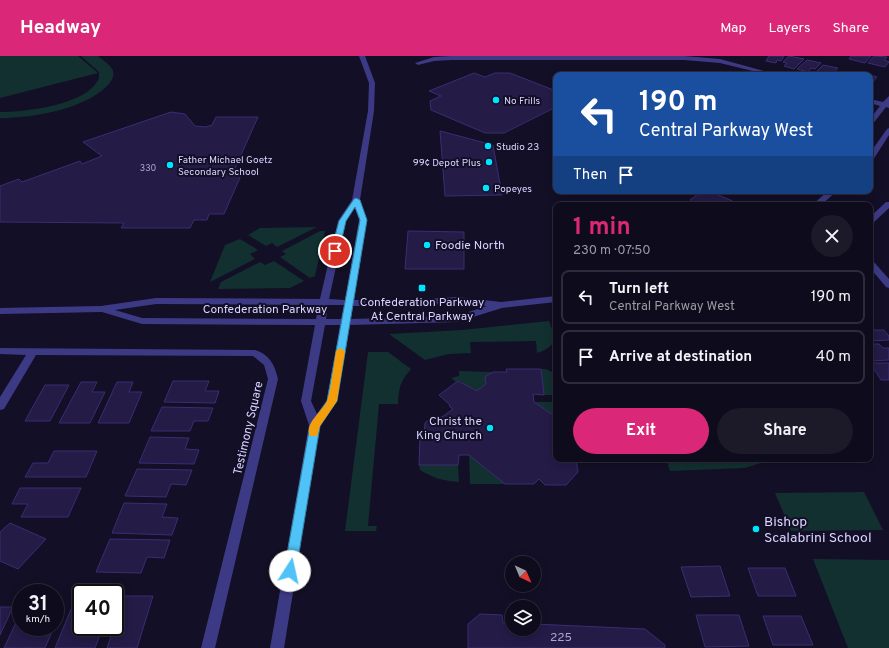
<!DOCTYPE html>
<meta charset="utf-8">
<style>
body{margin:0;font-family:Overpass,sans-serif;background:#1c1929;color:#f1f3f6;height:100vh;display:flex;flex-direction:column;font-size:15px;white-space:nowrap}
*{box-sizing:border-box;margin:0}
p{font-size:13px;color:#9b9ba3}
.icon{flex:none;width:22px;height:22px;fill:none;stroke:currentColor;stroke-width:2;stroke-linecap:round;stroke-linejoin:round}
.map{position:relative;flex:1;overflow:hidden}
.details{position:absolute;left:553px;top:146px;width:320px;height:260px;display:flex;flex-direction:column;background:#0e0b1c;border-radius:8px;box-shadow:0 2px 10px #0003,0 0 0 1px #2e2b3b}
.details>*{flex:none}
.guide{position:absolute;left:553px;top:16px;width:320px;height:122px;border-radius:8px;box-shadow:0 2px 10px #0003,0 0 0 1px #2e2b3b;background:#1a4fa0;color:#fff;overflow:hidden}
.needle{width:26px;rotate:136deg}
.fabs{position:absolute;left:505px;top:500px;display:grid;gap:8px}
.fabs a{display:grid;place-items:center;width:36px;height:36px;border-radius:50%;background:#0e0b1c;box-shadow:0 2px 10px #0003,0 0 0 1px #2e2b3b;font-size:20px}
.speed{position:absolute;left:12px;top:528px;display:flex;gap:8px;font-size:20px;font-weight:700;text-align:center}
.speed>*{display:grid;place-content:center;width:52px;height:52px;border-radius:50%;background:#0e0b1c;box-shadow:0 2px 10px #0003,0 0 0 1px #2e2b3b;line-height:1}
.speed small{font-size:10px;font-weight:400}
.speed .limit{border:2px solid #111;border-radius:6px;background:#fff;color:#111}
.pin{position:absolute;display:grid;place-items:center;width:34px;height:34px;color:#fff;margin:-17px;border:2px solid #fff;border-radius:50%;box-shadow:0 1px 4px #0007}
.me{position:absolute;width:44px;margin:-22px;rotate:10deg;stroke-linejoin:round;filter:drop-shadow(0 0 3px #0008)}
.turn{display:flex;align-items:center;gap:14px;height:84px;padding:0 20px;font-size:18px}
.turn .icon{width:52px;height:52px;stroke-width:2.5}
.turn b{display:block;font-size:28px;line-height:34px}
.then{display:flex;align-items:center;height:38px;padding:0 20px;background:#0003;gap:8px;font-size:15px}
.round{display:grid;place-items:center;flex:none;width:42px;height:42px;border-radius:21px;background:#1c1929}
.head{display:flex;align-items:center;justify-content:space-between;height:68px;padding:0 20px}
h1{font-size:24px;font-weight:700;line-height:30px;color:#db2777}
.cta{display:flex;gap:8px;margin-top:auto;padding:8px 20px}
.cta a{flex:1;height:46px;border-radius:24px;background:#db2777;color:#fff;font-size:16px;font-weight:700;line-height:46px;text-align:center}
.cta a+a{background:#1c1929;color:#f1f3f6}
ul{padding:0;list-style:none}
li{display:flex;align-items:center;gap:12px;height:54px;margin:0 8px 6px;padding:0 12px;border:2px solid #2e2b3b;border-radius:8px}
li div{flex:1}
li b{display:block;font-size:15px}
li em{font-style:normal}
header{display:flex;align-items:center;gap:24px;box-sizing:border-box;height:56px;padding:0 20px;background:#db2777;color:#fff}
header strong{font-size:19px}
nav{display:flex;gap:22px;margin-inline-start:auto;font-size:14px}
.map>svg:first-child{display:block}
.green{fill:#12302f}
.building{fill:#241b47;stroke:#3b2d73}
.lines{fill:none;stroke-linecap:round;stroke-linejoin:round}
.minor{fill:#3d3a85;fill-rule:evenodd}
.route{fill:#4fc3f7;stroke:#337fa1}
.slow{fill:#f59e0b}
.poi-dot{fill:#00e5ff;stroke:#130f26;stroke-width:1.5}
.labels{text-anchor:middle;stroke-width:4;stroke-linejoin:round;paint-order:stroke}
.far-number-label{font-size:9px;fill:#aca6d1}
.far-poi-label{font-size:10px;fill:#d9d4ff;stroke:#130f26;text-anchor:start}
.poi-label{font-size:12px;fill:#d9d4ff;stroke:#130f26;text-anchor:start}
.street-label{font-size:12px;fill:#d9d4ff;stroke:#130f26}
.near-number-label{font-size:12px;fill:#aca6d1}
.near-poi-label{font-size:14px;fill:#d9d4ff;stroke:#130f26;text-anchor:start}
</style>
<header>
<strong>Headway</strong>
<nav><a>Map</a><a>Layers</a><a>Share</a></nav>
</header>
<div class="map">
<svg width="889" height="592" viewBox="0 0 889 592">
<rect width="100%" height="100%" fill="#130f26"/>
<g class="green">
<polygon points="0,0 78,0 98,17 0,42"/>
<path d="M81 0H98C103 4 111 9 113 15 115 21 110 27 106 31 81 54 32 62 0 62V56C26 56 88 49 99 22V16Z"/>
<polygon points="317,171 277,191 272,187 266,190 248,179 260,172"/>
<polygon points="320,175 325,175 315,220 310,222 280,201 286,198 282,195"/>
<polygon points="240,183 258,194 250,198 255,203 210,226 225,189"/>
<polygon points="274,205 304,225 290,232 218,233 221,226 260,206 265,209"/>
<path d="M549 265C556 282 558 290 537 297L536 285 470 286 471 297 449 298 425 304 389 278 462 274Z"/>
<path d="M368 296H388L411 313C400 326 399 331 398 348H379L368 470H377L376 475H345Z"/>
<polygon points="541,313 546,313 556,318 556,339 544,339"/>
<polygon points="459,315 493,316 485,321 486,328 477,335 473,332 471,333 460,325 456,326 451,322 459,320"/>
<polygon points="534,346 556,346 556,361"/>
<polygon points="469,399 505,428 470,428"/>
<polygon points="666,403 773,403 745,412 670,415"/>
<path d="M419 409H458L459 426C443 425 433 422 420 414Z"/>
<polygon points="864,436 883,474 791,475 775,437"/>
<polygon points="813,503 889,504 889,592 848,592"/>
</g>
<g class="building">
<polygon points="769,0 784,0 781,5 777,4 776,7 766,5"/>
<polygon points="789,0 804,3 794,13 784,10 787,7 783,6"/>
<polygon points="851,0 871,0 865,7 849,3"/>
<polygon points="874,0 887,1 884,4 889,6 885,11 868,7"/>
<polygon points="807,4 821,7 815,13 811,12 808,16 797,13"/>
<polygon points="823,9 838,12 832,19 819,19 821,16 817,15"/>
<polygon points="474,17 485,21 495,17 510,17 556,35 556,51 504,77 485,77 431,54 430,45 441,40 429,35"/>
<polygon points="862,17 877,21 872,27 870,27 870,19 860,19"/>
<polygon points="171,56 185,58 195,70 206,71 212,69 216,61 258,61 233,117 242,117 224,158 209,158 207,164 194,164 190,172 121,172 124,167 0,166 0,130 19,123 22,126 80,105 82,108 102,100 83,86"/>
<polygon points="440,75 493,89 502,139 445,140"/>
<polygon points="702,135 709,135 737,147 734,149 693,149 690,144"/>
<polygon points="408,175 464,176 464,213 405,213"/>
<polygon points="870,274 884,274 889,280 889,284 870,285"/>
<polygon points="870,288 879,288 883,292 889,292 889,304 870,305"/>
<polygon points="870,307 889,307 889,324 881,324"/>
<polygon points="506,313 541,313 544,339 533,338 534,346 556,361 556,403 576,403 578,416 566,429 545,429 539,423 534,428 505,428 469,399 459,399 458,409 419,409 420,378 424,378 425,367 432,361 442,361 453,353 449,350 450,349 439,339 458,325 477,335 486,328 485,321 493,316 507,316"/>
<polygon points="173,325 209,325 205,335 219,335 215,347 164,346"/>
<polygon points="81,326 97,326 92,336 105,336 90,367 59,367"/>
<polygon points="117,326 133,326 129,336 142,336 129,367 98,367"/>
<polygon points="45,329 69,329 50,365 25,365"/>
<polygon points="162,351 213,352 208,365 194,365 190,375 151,375"/>
<polygon points="150,381 189,382 185,393 199,394 194,408 139,407"/>
<polygon points="54,395 97,395 86,421 25,421 33,407 48,407"/>
<polygon points="137,413 192,414 186,429 171,428 166,441 125,440"/>
<polygon points="20,432 81,432 68,461 21,461 28,448 12,448"/>
<polygon points="124,447 167,448 162,461 178,462 172,479 112,477"/>
<polygon points="10,467 46,483 18,513 0,505 0,476"/>
<polygon points="110,483 170,484 164,502 147,501 141,517 96,516"/>
<polygon points="720,510 730,540 691,541 681,511"/>
<polygon points="748,512 785,512 796,540 758,540"/>
<polygon points="125,540 153,540 137,592 107,592"/>
<polygon points="0,551 13,551 0,579"/>
<polygon points="72,551 81,552 81,571 103,571 95,592 55,592"/>
<polygon points="55,552 62,552 55,568"/>
<polygon points="21,556 21,571 54,571 45,592 4,592"/>
<polygon points="480,558 502,559 503,567 512,567 512,573 534,573 534,568 645,573 665,589 665,592 468,592 468,568"/>
<polygon points="696,559 739,559 749,590 705,591"/>
<polygon points="763,560 801,560 813,589 773,589"/>
</g>
<g class="lines">
<g class="minor">
<path d="M359 0H365L375 27 374 55 360 144 367 164 354 244H410L457 241 501 246 556 240V246L502 252 457 266 350 269 337 345 320 370 284 592H270L309 369 301 345 315 269 142 268 102 256 0 258V252L101 250 156 242 320 243 338 165 352 144 368 55 369 27ZM355 152 359 164 345 244 329 243 346 165ZM457 247 487 250 456 260 351 263 353 250H410ZM156 248 319 249 316 263 142 262 115 254ZM328 249H344L341 263H326ZM325 269H340L327 344 317 358 311 345Z"/>
<polygon points="451,0 684,0 720,3 779,19 769,19 720,7 684,4 451,4 434,5 418,9 415,7 434,1"/>
<polygon points="889,40 889,52 886,51 872,69 870,70 870,63 880,50 870,47 870,43 883,46"/>
<polygon points="889,72 889,79 873,104 870,104 870,97 887,73"/>
<polygon points="828,135 837,135 821,149 812,149"/>
<polygon points="886,146 889,146 889,152 873,167 870,167 870,161"/>
<polygon points="870,204 873,205 889,223 889,232 886,231 870,212"/>
<path d="M0 292 255 294C269 298 275 309 278 323L215 592H201L268 323 264 309 253 300 36 299 4 353 0 354V341L26 299 0 298Z"/>
</g>
</g>
<polygon class="route" points="356,142 360,144 367,164 337,345 320,370 296,515 294,519 290,520 286,519 284,515 310,369 327,345 360,164 355,151 346,165 339,195 335,197 331,195 339,165 354,143"/>
<path class="slow" d="M340 292 345 295 337 345 320 370 317 380H310C304 367 323 355 327 345 331 335 334 307 336 295Z"/>
<g class="poi-dot">
<circle cx="496" cy="44" r="4"/>
<circle cx="488" cy="90" r="4"/>
<circle cx="489" cy="106" r="4"/>
<circle cx="170" cy="109" r="4"/>
<circle cx="486" cy="132" r="4"/>
<circle cx="427" cy="189" r="4"/>
<rect x="418" y="228" width="8" height="8" rx="2"/>
<circle cx="490" cy="372" r="4"/>
<circle cx="756" cy="473" r="4"/>
</g>
<g class="labels">
<g class="far-number-label">
<text x="148" y="115">330</text>
</g>
<g class="far-poi-label">
<text x="504" y="48">No Frills</text>
<text x="496" y="94">Studio 23</text>
<text x="178" y="107">Father Michael Goetz<tspan x="178" dy="12">Secondary School</tspan></text>
<text x="481" y="110" text-anchor="end">99¢ Depot Plus</text>
<text x="494" y="136">Popeyes</text>
</g>
<g class="poi-label">
<text x="435" y="193">Foodie North</text>
<text x="422" y="250" text-anchor="middle">Confederation Parkway<tspan x="422" dy="14">At Central Parkway</tspan></text>
<text x="482" y="369" text-anchor="end">Christ the<tspan x="482" dy="14">King Church</tspan></text>
</g>
<g class="street-label">
<text x="265" y="257">Confederation Parkway</text>
<text transform="translate(248 372) rotate(-77)" y="4">Testimony Square</text>
</g>
<g class="near-number-label">
<text x="561" y="585">225</text>
</g>
<g class="near-poi-label">
<text x="764" y="470">Bishop<tspan x="764" dy="16">Scalabrini School</tspan></text>
</g>
</g>
</svg>
<div class="fabs">
<a><svg class="needle" viewBox="-14 -14 28 28"><path d="M0-13l5 13h-10z" fill="#e53935"/><path d="M0 13l5-13h-10z" fill="#9b9ba3"/></svg></a>
<a><svg class="icon" aria-label="layers" viewBox="0 0 24 24"><path d="M12 4l9 5-9 5-9-5zM3 14l9 5 9-5"/></svg></a>
</div>
<div class="speed"><div>31<small>km/h</small></div><div class="limit">40</div></div>
<div class="pin" style="left:335px;top:195px;background:#d93025"><svg class="icon" aria-label="arrive" viewBox="0 0 24 24"><path d="M6 21V4h12l-3 4 3 4H6"/></svg></div>
<svg class="me" style="left:290px;top:515px" viewBox="-20 -20 40 40"><circle r="19" fill="#fff"/><path d="M0-13L10 11 0 6-10 11z" fill="#4fc3f7"/></svg>
<div class="guide">
<div class="turn"><svg class="icon" aria-label="left" viewBox="0 0 24 24"><path d="M17 20v-9H6M10 6l-5 5 5 5"/></svg><div><b>190 m</b>Central Parkway West</div></div>
<div class="then">Then<svg class="icon" aria-label="arrive" viewBox="0 0 24 24"><path d="M6 21V4h12l-3 4 3 4H6"/></svg></div>
</div>
<section class="details">
<div class="head"><div><h1>1 min</h1><p>230 m · 07:50</p></div><a class="round"><svg class="icon" aria-label="close" viewBox="0 0 24 24"><path d="M6 6l12 12M18 6L6 18"/></svg></a></div>
<ul>
<li><svg class="icon" aria-label="left" viewBox="0 0 24 24"><path d="M17 20v-9H6M10 6l-5 5 5 5"/></svg><div><b>Turn left</b><p>Central Parkway West</p></div><em>190 m</em></li>
<li><svg class="icon" aria-label="arrive" viewBox="0 0 24 24"><path d="M6 21V4h12l-3 4 3 4H6"/></svg><div><b>Arrive at destination</b></div><em>40 m</em></li>
</ul>
<div class="cta"><a>Exit</a><a>Share</a></div>
</section>
</div>
